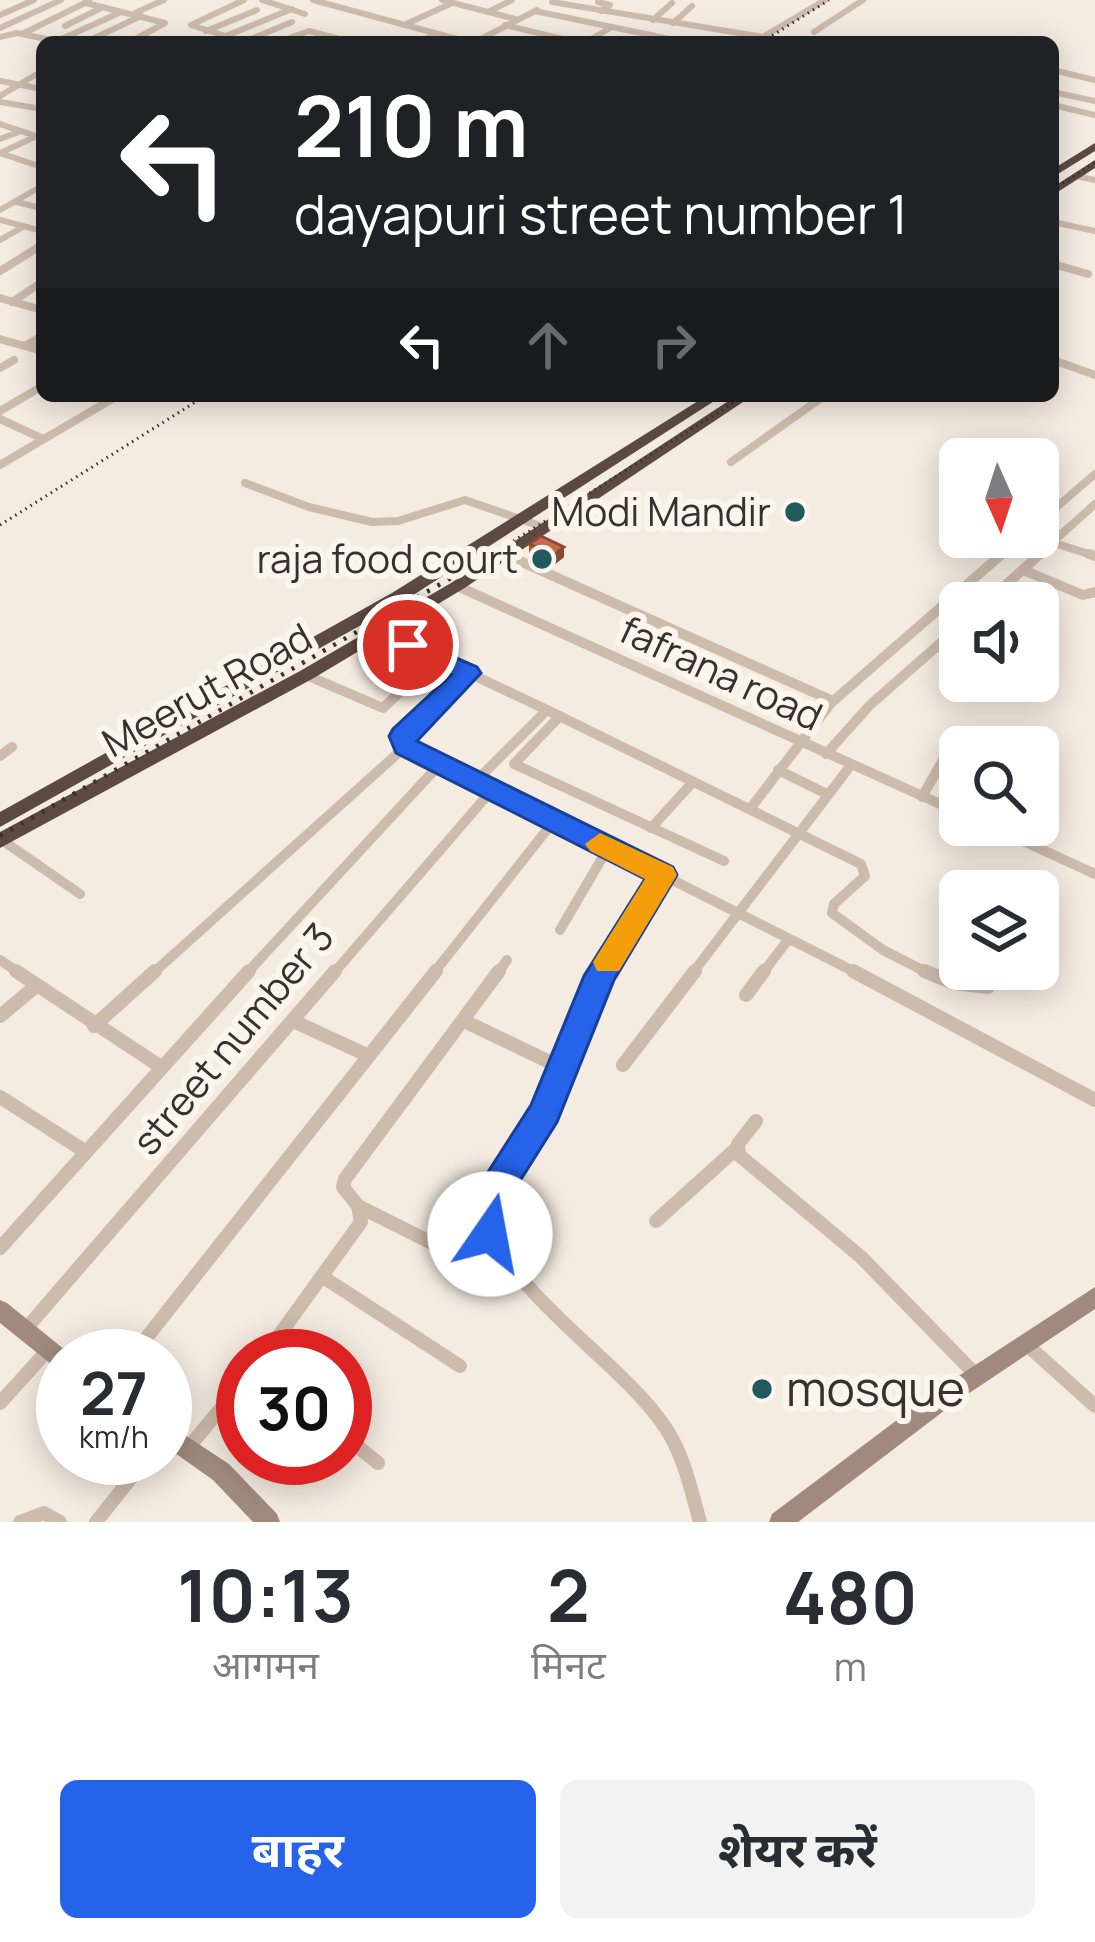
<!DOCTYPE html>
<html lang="hi">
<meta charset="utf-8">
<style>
body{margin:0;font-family:Manrope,"Noto Sans Devanagari",sans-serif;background:#f2f2f3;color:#2b2b33;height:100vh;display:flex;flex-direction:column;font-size:45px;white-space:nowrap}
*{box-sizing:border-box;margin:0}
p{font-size:39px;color:#7c7c81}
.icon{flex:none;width:66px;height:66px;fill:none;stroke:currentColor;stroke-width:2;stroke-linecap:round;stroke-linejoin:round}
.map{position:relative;height:1522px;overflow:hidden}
.side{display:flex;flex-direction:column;background:#fff;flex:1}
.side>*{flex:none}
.guide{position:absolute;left:36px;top:36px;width:1023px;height:366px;border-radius:18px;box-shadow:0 6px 30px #0003;background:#202124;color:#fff;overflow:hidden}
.needle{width:78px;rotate:177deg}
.tools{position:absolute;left:939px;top:438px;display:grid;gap:24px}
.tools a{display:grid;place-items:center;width:120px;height:120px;border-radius:18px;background:#fff;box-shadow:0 6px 30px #0003;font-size:60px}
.speed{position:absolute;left:36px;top:1329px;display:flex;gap:24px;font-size:60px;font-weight:700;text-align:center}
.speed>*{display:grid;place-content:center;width:156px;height:156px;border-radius:50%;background:#fff;box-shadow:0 6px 30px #0003;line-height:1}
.speed small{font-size:30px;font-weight:400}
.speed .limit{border:18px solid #d22;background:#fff;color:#111}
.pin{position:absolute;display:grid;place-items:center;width:102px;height:102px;color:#fff;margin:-51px;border:6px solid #fff;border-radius:50%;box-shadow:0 3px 12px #0007}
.me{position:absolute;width:132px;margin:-66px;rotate:12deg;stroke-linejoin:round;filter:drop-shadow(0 0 9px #0008)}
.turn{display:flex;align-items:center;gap:42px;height:252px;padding:0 60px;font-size:54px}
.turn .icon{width:156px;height:156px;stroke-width:2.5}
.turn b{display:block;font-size:84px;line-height:102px}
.lanes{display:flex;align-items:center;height:114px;padding:0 60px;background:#0003;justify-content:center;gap:60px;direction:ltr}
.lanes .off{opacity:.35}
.eta{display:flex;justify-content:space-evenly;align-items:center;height:204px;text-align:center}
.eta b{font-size:72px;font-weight:700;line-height:84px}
.button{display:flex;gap:24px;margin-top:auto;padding:24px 60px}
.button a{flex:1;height:138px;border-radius:18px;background:#2563eb;color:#fff;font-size:48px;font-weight:700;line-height:138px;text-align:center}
.button a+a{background:#f2f2f3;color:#2b2b33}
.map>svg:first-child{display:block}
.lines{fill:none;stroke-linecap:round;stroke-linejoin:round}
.street-far3{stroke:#cdbbac;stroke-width:6}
.street-far2{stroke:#cdbbac;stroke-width:8}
.street-far1{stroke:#cdbbac;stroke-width:10}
.street{stroke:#cdbbac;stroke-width:14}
.secondary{fill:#a18a7d;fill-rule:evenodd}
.highway{fill:#5c4a42;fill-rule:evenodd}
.rail-far1{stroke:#3b302b;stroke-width:3;stroke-dasharray:1.5 4.5;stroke-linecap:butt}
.rail{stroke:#3b302b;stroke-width:4.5;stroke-dasharray:3 9;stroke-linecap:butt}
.wall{fill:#ac5a40}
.shaded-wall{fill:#8c4a34}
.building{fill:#c8694b;stroke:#8c4a34;stroke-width:3}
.route{fill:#2563eb;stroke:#184099;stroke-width:3}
.slow{fill:#f59e0b}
.poi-dot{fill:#1f5a5e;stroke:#fbf5ee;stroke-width:4.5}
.labels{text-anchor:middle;stroke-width:12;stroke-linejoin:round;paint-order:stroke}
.poi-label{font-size:39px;fill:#3b302b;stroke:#fbf5ee;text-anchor:end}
.street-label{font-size:39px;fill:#3b302b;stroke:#fbf5ee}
.near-poi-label{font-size:48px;fill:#3b302b;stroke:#fbf5ee;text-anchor:start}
</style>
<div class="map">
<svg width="1095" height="1522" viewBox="0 0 1095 1522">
<rect width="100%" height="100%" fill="#f4ebe1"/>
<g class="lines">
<g class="street-far3">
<polyline points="244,0 191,25 244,42 292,22"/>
<polyline points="262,0 305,14"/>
<polyline points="313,0 468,42"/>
<polyline points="442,0 515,19"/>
<polyline points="552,2 763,37 825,0"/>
<polyline points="598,2 610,5 601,11"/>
<polyline points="86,3 165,23 130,42"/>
<polyline points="535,11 684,42"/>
<polyline points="488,12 512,0"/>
<polyline points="135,13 164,0"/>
<polyline points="0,15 34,0"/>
<polyline points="653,20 672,3"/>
<polyline points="673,23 692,6"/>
<polyline points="404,25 450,4"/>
<polyline points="505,25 575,42"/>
<polyline points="65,26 103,7"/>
<polyline points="0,28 61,0"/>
<polyline points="206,31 257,10"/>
<polyline points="814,32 863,0"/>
<polyline points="22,34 89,1"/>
<polyline points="0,37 17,33 61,42"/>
<polyline points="57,41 119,13"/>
<polyline points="86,42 141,16"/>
<polyline points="211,42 292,9"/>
<polyline points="278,42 309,31 351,42"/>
<polyline points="419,42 437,34"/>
<polyline points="475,42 537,10"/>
<polyline points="586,42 612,27"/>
<polyline points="1053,70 1095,80"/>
<polyline points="0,81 42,89"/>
<polyline points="1053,92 1095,101"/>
<polyline points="0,96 42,71"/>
<polyline points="0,102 42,109"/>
<polyline points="1053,105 1095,115"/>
<polyline points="0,124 42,138"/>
<polyline points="0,139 21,131"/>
<polyline points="0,153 42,167"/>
<polyline points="0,153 37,136"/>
<polyline points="1076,176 1095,180"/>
<polyline points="16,202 42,208"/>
<polyline points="0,210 42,186"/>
<polyline points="0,220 42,231"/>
<polyline points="1053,222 1095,231"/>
<polyline points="0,240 23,227"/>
</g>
<g class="street-far2">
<polyline points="1053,264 1088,274"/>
<polyline points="0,271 42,245"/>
<polyline points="0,298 42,310"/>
<polyline points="12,302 42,282"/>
<polyline points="0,339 42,351"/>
<polyline points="25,346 42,336"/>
<polyline points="1053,360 1095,375"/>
<polyline points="0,368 14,360"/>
<polyline points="0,411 41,387"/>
<polyline points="0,419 43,439"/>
<polyline points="731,462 824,396"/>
<polyline points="0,465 117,396"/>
<polyline points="245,483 309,507 372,522 398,521 465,500 546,528"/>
<polyline points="1038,523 1095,474"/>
<polyline points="1054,543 1095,556"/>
<polyline points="504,554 511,557"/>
<polyline points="999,557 1022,537"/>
<polyline points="1036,557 1095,504"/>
</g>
<g class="street-far1">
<polyline points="504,554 833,701"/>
<polyline points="1089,554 1095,556"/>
<polyline points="1023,570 1083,595 1095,592"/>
<polyline points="457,586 960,813"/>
<polyline points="986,603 1040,554"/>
<polyline points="1038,623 1038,634"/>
<polyline points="380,631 547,710 480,777 480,783 859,974"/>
<polyline points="468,673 408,730 402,742 439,765 479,780"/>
<polyline points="306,675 383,708 436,658"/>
<polyline points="547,710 861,864 865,876 834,904 832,913 883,950 930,974"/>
<polyline points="560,716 514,764 724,861"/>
<polyline points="826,754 870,705 960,626"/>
<polyline points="0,756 12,747"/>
<polyline points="778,770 827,794"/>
<polyline points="922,797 952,744"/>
<polyline points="750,809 831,703 1002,554"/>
<polyline points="988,825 1095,874"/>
<polyline points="651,828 693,782"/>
<polyline points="2,840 80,894"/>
<polyline points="560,930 608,848"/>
<polyline points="0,960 21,974"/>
<polyline points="152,974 406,746"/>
<polyline points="246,974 439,765"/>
<polyline points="333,974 492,790"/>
<polyline points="433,974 553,822"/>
<polyline points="497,974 507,960"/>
<polyline points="601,974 662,875"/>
<polyline points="692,974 851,765"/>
<polyline points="762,974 788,940"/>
<polyline points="998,974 1002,969"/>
</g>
<g class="street">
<polyline points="16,971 161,1067"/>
<path d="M603 971 551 1099 485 1210C503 1293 616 1355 665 1427 684 1455 691 1490 700 1522"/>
<polyline points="853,971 1095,1100"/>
<polyline points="924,971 954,983 988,987 1001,971"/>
<polyline points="746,995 764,971"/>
<polyline points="0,1016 36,986"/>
<polyline points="293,1021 367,1055"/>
<polyline points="464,1021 562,1068"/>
<polyline points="94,1026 155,971"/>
<polyline points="623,1065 695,971"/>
<polyline points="0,1097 86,1152"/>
<polyline points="756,1121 738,1144 739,1155 861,1257 977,1376"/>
<polyline points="358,1206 488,1271 519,1276"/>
<polyline points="656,1221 737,1148"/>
<polyline points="0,1248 249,971"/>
<polyline points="323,1277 460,1366"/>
<polyline points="24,1331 335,971"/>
<polyline points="1026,1344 1095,1406"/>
<polyline points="132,1356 436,971"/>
<polyline points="264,1356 361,1222 358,1206 343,1187 345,1179 499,971"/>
<polyline points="0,1403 48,1350"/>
<polyline points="345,1436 378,1463"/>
<polyline points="188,1448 243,1382"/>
<polyline points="20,1522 44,1513 60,1522"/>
<polyline points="96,1522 147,1458"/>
</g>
<g class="secondary">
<polygon points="1095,1287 1095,1309 953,1404 798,1522 769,1522 772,1514 937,1390"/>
<polygon points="0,1300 7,1303 70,1354 71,1356 63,1356 63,1371 56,1368 0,1323"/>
<polygon points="165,1422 229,1464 277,1514 280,1522 253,1522 213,1480 165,1446"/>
</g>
<g class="highway">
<polygon points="1095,143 1095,151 1053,177 1053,169"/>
<polygon points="1095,160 1095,168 1053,195 1053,187"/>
<polygon points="706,396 722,396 404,601 0,827 0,812 392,593"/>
<polygon points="736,396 752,396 463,589 312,679 0,848 0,832 300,671 451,583"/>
</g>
<g class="rail-far1">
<polyline points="762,42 829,0"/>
<polyline points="1053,190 1095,162"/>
<polyline points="0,525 205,396"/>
<polyline points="488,557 744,396"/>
</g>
<polyline class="rail" points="0,836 493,554"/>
</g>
<g class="wall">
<polygon points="529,544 564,557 554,565 529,554"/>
<polygon points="364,646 413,649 415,665 400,678 366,661"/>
</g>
<g class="shaded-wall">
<polygon points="564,547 564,557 554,565 554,555"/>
<polygon points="413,649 415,665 400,678 399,663"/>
</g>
<g class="building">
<polygon points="541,536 564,547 554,555 529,544"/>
<polygon points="380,633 413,649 399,663 364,646"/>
</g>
<polygon class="route" points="408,637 477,667 481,673 417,741 673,867 677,875 614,980 557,1122 506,1203 508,1234 503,1246 490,1251 478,1246 470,1200 531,1105 584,976 645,879 396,753 389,736 393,729 451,675 399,650 395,645 399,639"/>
<polygon class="slow" points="600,833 673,867 677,875 619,971 597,971 593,962 645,879 590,851 585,844"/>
<g class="poi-dot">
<circle cx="795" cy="512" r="12"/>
<circle cx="542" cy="559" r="12"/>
<circle cx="762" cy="1389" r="12"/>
</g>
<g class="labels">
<g class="poi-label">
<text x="771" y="526">Modi Mandir</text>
<text x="518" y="573">raja food court</text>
</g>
<g class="street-label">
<text transform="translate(721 673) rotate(25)" y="14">fafrana road</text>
<text transform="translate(207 690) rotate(-29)" y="14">Meerut Road</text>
<text transform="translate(233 1039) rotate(-50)" y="14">street number 3</text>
</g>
<g class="near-poi-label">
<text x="786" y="1406">mosque</text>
</g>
</g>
</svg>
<div class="tools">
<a><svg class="needle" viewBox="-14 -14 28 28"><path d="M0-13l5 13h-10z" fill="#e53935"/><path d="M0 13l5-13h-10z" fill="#7c7c81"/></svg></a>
<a><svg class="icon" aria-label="sound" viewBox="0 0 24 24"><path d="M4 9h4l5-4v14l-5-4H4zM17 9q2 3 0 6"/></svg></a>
<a><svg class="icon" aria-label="search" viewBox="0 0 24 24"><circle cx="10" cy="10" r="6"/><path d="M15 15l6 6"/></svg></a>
<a><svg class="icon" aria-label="layers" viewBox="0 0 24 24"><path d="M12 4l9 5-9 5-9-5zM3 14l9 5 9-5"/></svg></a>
</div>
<div class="speed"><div>27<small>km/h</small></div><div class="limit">30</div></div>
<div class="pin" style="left:408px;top:645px;background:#d93025"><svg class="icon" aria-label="arrive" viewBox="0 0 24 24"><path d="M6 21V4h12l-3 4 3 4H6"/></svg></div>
<svg class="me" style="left:490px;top:1234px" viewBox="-20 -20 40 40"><circle r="19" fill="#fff"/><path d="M0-13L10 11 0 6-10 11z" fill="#2563eb"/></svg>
<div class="guide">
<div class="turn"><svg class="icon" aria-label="left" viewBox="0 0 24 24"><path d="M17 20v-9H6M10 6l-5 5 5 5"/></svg><div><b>210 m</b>dayapuri street number 1</div></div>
<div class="lanes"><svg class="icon" aria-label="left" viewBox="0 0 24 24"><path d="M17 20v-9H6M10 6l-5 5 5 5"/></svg><svg class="icon off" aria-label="ahead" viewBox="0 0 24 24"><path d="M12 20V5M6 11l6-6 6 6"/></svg><svg class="icon off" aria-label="right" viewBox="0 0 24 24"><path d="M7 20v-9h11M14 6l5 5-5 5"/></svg></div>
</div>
</div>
<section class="side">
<div class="eta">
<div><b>10:13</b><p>आगमन</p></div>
<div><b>2</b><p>मिनट</p></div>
<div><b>480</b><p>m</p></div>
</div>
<div class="button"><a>बाहर</a><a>शेयर करें</a></div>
</section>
